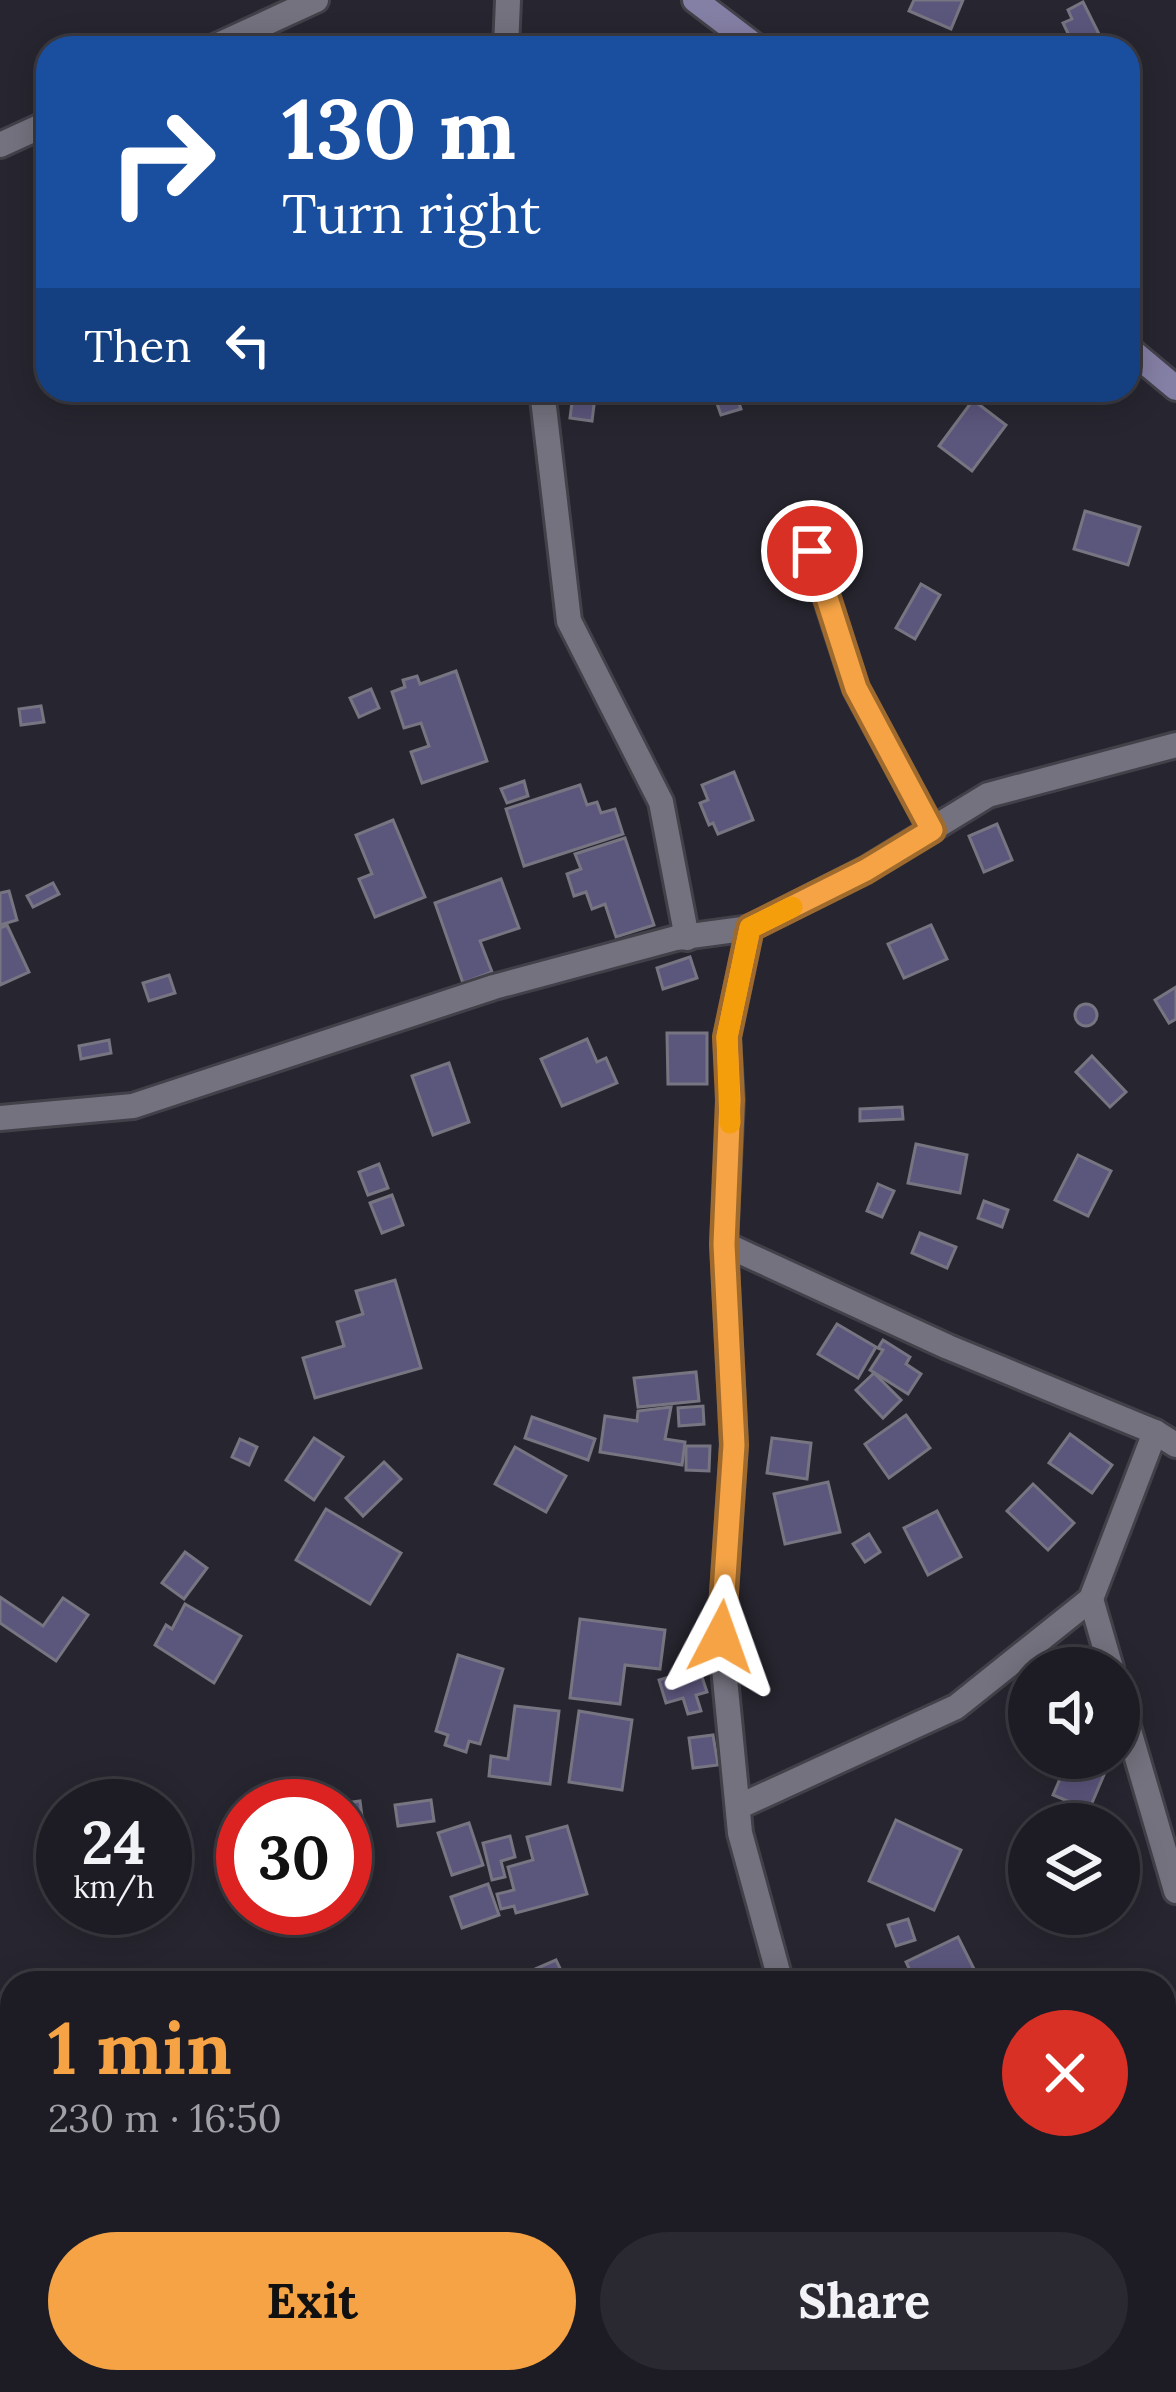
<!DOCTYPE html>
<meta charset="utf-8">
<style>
body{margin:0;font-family:Lora,serif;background:#2a2931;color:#f1f3f6;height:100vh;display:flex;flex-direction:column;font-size:45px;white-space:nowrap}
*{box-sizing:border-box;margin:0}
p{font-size:39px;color:#a0a1a6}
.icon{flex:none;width:66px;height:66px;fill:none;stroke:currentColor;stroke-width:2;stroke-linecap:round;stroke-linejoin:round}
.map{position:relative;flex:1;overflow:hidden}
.sheet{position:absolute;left:0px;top:1971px;width:1176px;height:423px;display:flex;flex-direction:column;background:#1d1c24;border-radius:36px 36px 0 0;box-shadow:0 6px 30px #0003,0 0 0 3px #3b3a41}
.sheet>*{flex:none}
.hud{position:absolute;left:36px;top:36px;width:1104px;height:366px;border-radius:36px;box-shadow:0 6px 30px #0003,0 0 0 3px #3b3a41;background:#1a4fa0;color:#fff;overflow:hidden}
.fabs{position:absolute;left:1008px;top:1647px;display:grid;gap:24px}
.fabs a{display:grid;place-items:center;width:132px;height:132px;border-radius:50%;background:#1d1c24;box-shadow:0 6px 30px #0003,0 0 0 3px #3b3a41;font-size:60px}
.speed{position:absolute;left:36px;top:1779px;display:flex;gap:24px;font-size:60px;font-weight:700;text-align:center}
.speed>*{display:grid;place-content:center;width:156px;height:156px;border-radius:50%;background:#1d1c24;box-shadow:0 6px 30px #0003,0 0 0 3px #3b3a41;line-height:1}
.speed small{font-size:30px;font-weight:400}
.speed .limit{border:18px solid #d22;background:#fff;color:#111}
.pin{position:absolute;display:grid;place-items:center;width:102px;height:102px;color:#fff;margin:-51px;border:6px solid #fff;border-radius:50%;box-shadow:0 3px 12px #0007}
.me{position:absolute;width:132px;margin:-66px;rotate:4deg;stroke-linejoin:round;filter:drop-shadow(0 0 9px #0008)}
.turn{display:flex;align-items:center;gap:42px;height:252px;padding:0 48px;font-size:54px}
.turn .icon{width:156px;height:156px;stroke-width:2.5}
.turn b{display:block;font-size:84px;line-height:102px}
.then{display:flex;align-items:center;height:114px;padding:0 48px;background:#0003;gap:24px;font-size:45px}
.round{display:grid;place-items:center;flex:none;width:126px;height:126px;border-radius:63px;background:#2a2931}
.summary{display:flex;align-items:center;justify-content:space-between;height:204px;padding:0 48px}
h1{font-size:72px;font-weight:700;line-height:90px;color:#f5a345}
.primary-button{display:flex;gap:24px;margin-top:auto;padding:24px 48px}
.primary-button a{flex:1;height:138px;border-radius:72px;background:#f5a345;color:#111;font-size:48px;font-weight:700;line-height:138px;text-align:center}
.primary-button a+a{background:#2a2931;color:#f1f3f6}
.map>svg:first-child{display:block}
.building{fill:#5b567c;stroke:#767581;stroke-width:3}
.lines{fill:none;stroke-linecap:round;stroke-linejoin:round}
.street-casing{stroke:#42414a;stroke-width:30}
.secondary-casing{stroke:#42414a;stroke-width:30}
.street{stroke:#73727e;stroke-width:24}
.secondary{stroke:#847fa4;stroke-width:24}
.route-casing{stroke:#9f6a2d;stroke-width:30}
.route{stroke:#f5a345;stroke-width:21}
.slow{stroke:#f59e0b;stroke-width:21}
</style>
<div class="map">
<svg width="1176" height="2392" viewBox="0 0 1176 2392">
<rect width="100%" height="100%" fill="#272630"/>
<g class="building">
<polygon points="914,0 963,0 951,29 909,11"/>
<polygon points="1083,2 1102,40 1075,48 1063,23 1072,19 1068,10"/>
<polygon points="735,391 741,409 721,415 715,398"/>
<polygon points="573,394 595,397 592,421 570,418"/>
<polygon points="973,400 1006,425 972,471 939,446"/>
<polygon points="1085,511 1140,527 1128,565 1074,549"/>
<polygon points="921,584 940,595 915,639 896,628"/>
<polygon points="456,671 487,761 422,783 411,752 429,746 421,723 404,728 392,692 405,687 403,680 417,676 420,684"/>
<polygon points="371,689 379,708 359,717 350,698"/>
<polygon points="41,706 44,722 21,725 19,709"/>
<polygon points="734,772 753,820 718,834 713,823 709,825 700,803 708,800 702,785"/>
<polygon points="524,781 528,796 507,803 501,789"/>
<polygon points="580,785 587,805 597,802 601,813 615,809 623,834 524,866 506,809"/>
<polygon points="393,820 425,897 375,917 359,879 372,874 356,835"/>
<polygon points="997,824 1012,860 984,872 969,836"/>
<polygon points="625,838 654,925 616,937 605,904 592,909 586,892 574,896 567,874 581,869 575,854"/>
<polygon points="501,879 519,928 480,941 492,972 463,983 435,903"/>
<polygon points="53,883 59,894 33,907 27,896"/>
<polygon points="9,891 17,920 0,925 0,893"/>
<polygon points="7,925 29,972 0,985 0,928"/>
<polygon points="931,925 947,959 904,978 888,944"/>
<polygon points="690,957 697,978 663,989 657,968"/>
<polygon points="169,975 175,993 149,1001 143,983"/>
<polygon points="1176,987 1176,1019 1169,1023 1155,1000"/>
<circle cx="1086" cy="1015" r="11"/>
<polygon points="667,1033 707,1033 707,1084 668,1084"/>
<polygon points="587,1039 597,1062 606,1058 617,1083 562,1106 541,1059"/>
<polygon points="109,1040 111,1053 81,1059 79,1046"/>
<polygon points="1092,1056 1126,1092 1110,1107 1076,1072"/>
<polygon points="449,1063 469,1122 433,1135 412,1076"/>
<polygon points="902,1107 903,1119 860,1121 860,1109"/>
<polygon points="916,1144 967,1155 960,1193 908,1183"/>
<polygon points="1078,1155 1111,1171 1088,1216 1055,1200"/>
<polygon points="379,1164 388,1188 368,1195 359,1172"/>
<polygon points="878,1184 894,1191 882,1217 867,1211"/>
<polygon points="392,1195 403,1225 382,1233 370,1203"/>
<polygon points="984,1201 1008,1210 1002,1227 978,1218"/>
<polygon points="920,1233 956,1247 947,1268 912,1253"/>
<polygon points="395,1280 421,1368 315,1398 303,1358 344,1346 337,1322 363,1314 356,1291"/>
<polygon points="837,1324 876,1347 858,1378 818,1354"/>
<polygon points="883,1340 910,1357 906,1364 921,1374 908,1394 870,1370 883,1350 878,1348"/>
<polygon points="696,1372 699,1401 638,1407 634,1378"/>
<polygon points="874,1373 901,1400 883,1418 856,1390"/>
<polygon points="703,1406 704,1424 679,1426 678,1408"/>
<polygon points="671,1407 665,1439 685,1442 682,1465 600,1452 605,1416 637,1421 638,1411"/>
<polygon points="906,1415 930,1448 889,1478 865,1444"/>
<polygon points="532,1417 595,1439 588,1460 525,1438"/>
<polygon points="1070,1434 1112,1465 1092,1493 1049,1463"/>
<polygon points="314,1438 343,1457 314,1500 286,1480"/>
<polygon points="772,1438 811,1443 807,1479 767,1473"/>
<polygon points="240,1439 257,1447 249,1465 232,1457"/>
<polygon points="686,1446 710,1446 709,1471 686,1470"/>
<polygon points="515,1447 566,1476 546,1512 495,1484"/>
<polygon points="384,1462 401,1479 363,1516 346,1498"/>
<polygon points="828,1482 840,1532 785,1544 774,1494"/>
<polygon points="1033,1484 1074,1523 1048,1550 1007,1511"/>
<polygon points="326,1509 401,1553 370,1604 296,1560"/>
<polygon points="937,1511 961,1557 928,1575 904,1528"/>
<polygon points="869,1534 880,1552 865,1562 853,1544"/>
<polygon points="185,1552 207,1568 184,1599 162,1583"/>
<polygon points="0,1597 43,1626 63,1598 88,1615 56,1661 0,1623"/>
<polygon points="185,1604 241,1636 214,1683 155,1645 166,1625 172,1629"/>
<polygon points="580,1619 665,1630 660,1669 625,1665 620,1704 570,1698"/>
<polygon points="458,1655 503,1669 480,1744 469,1741 466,1752 445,1745 448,1735 436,1731"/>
<polygon points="699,1668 707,1692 696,1695 701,1711 688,1714 683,1698 666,1703 659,1680"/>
<polygon points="515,1706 559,1711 550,1784 489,1776 491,1756 508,1759"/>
<polygon points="579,1711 632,1720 622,1790 569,1782"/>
<polygon points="713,1735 718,1765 693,1768 689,1738"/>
<polygon points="1069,1758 1097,1758 1109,1763 1089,1810 1053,1795"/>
<polygon points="431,1800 434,1821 398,1826 395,1805"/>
<polygon points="360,1801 363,1824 345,1826 345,1806 338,1804"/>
<polygon points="896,1820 961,1850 934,1910 869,1881"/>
<polygon points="469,1823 483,1865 452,1875 438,1833"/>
<polygon points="567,1826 587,1894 516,1913 514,1906 501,1909 497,1894 514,1890 508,1867 533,1860 527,1837"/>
<polygon points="165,1834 182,1839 167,1893 165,1892"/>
<polygon points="510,1836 515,1857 501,1861 505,1877 492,1880 483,1843"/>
<polygon points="488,1884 499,1915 462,1928 451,1897"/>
<polygon points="908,1919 915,1940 896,1946 888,1925"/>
<polygon points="958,1937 981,1983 916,1983 906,1962"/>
<polygon points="556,1960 567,1983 514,1983 512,1979"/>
<polygon points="1166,2041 1176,2082 1176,2142 1164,2144"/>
<polygon points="1165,2198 1176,2254 1176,2296 1164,2297"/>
<polygon points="1176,2319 1176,2389 1170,2390 1164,2320"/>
<polygon points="338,2382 397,2382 399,2392 340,2392"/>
<polygon points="1005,2382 1062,2382 1063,2392 1006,2392"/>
</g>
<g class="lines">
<g class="street-casing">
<g id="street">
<polyline points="212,48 316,0"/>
<polyline points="506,48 508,0"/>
<polyline points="0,145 48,123"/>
<polyline points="542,390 569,621 661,802 687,938"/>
<polyline points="811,551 856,689 932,830"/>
<polyline points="750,928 727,1037 731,1100 724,1244 734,1445 721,1637 740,1833 781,1983"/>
<polyline points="0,1118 133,1106 494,987 676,938 750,928 865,870 988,795 1176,745"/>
<polyline points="724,1244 948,1347 1155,1432 1176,1445"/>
<polyline points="1091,1599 1111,1668"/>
<polyline points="1119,1696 1176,1891"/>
<polyline points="738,1807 956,1707 1091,1599 1155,1432"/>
<polyline points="849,2382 850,2392"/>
</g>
</g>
<g class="secondary-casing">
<g id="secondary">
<polyline points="695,0 758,48"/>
<polyline points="1128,348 1176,388"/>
</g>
</g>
<use href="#street" class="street"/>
<use href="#secondary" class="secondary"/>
</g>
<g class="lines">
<g class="route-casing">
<polyline id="route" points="721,1637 734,1445 724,1244 730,1100 727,1037 750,928 866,870 932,830 856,688 812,551"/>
</g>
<use href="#route" class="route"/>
<polyline class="slow" points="730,1123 727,1037 750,928 792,907"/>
</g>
</svg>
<div class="fabs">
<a><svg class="icon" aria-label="sound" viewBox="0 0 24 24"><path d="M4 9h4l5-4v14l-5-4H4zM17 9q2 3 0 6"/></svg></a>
<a><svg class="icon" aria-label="layers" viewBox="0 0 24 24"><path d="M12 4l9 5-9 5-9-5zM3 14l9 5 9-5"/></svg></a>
</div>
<div class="speed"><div>24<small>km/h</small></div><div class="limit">30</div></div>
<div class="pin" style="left:812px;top:551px;background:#d93025"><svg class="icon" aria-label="arrive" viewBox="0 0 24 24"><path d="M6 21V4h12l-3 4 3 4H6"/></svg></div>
<svg class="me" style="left:721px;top:1637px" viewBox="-20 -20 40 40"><path d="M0-17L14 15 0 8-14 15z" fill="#f5a345" stroke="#fff" stroke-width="4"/></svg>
<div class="hud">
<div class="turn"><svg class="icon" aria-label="right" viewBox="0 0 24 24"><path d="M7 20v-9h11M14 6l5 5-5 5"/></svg><div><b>130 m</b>Turn right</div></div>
<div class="then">Then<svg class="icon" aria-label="left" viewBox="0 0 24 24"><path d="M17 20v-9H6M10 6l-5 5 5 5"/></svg></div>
</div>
<section class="sheet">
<div class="summary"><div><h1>1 min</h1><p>230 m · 16:50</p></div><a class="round" style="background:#d93025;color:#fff"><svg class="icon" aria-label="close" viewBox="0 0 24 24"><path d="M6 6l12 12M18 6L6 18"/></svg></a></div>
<div class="primary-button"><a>Exit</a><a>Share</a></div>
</section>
</div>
